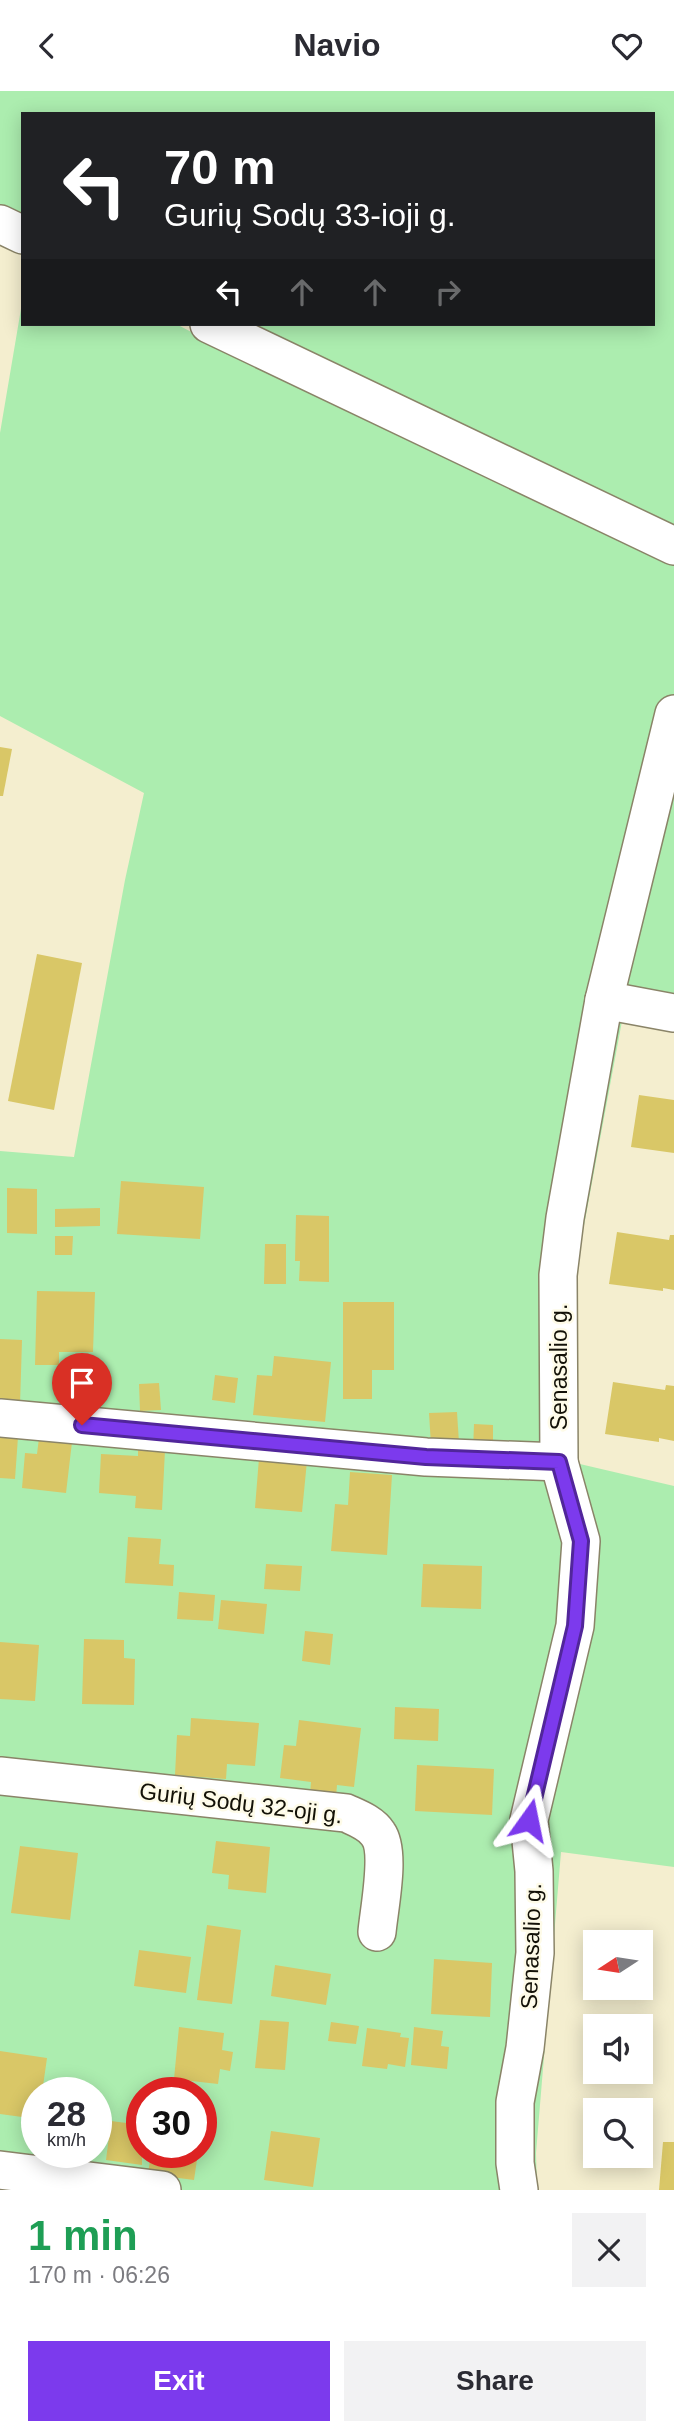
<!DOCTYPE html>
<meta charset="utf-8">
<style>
body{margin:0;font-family:Helvetica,sans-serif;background:#f2f2f3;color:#2b2b33;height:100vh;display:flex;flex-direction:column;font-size:26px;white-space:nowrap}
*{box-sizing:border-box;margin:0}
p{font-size:23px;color:#7c7c81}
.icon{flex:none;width:38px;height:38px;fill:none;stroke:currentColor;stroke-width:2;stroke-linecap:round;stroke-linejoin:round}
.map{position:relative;height:2099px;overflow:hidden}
.details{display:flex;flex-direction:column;background:#fff;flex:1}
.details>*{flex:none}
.guide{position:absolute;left:21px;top:21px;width:634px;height:214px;border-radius:0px;box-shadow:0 4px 18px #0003;background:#202124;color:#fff;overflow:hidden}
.needle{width:46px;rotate:258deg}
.tools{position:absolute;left:583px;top:1839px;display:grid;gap:14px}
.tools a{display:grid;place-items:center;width:70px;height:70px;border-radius:0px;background:#fff;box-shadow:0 4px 18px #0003;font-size:35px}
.speed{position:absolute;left:21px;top:1986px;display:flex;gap:14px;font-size:35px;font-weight:700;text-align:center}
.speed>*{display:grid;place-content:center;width:91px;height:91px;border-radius:50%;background:#fff;box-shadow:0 4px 18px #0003;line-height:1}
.speed small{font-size:18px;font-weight:400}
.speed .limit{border:10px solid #d22;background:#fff;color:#111}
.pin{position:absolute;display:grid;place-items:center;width:60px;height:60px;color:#fff;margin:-72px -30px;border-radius:50% 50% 50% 0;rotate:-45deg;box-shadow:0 0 7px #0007}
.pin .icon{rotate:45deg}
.me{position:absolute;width:77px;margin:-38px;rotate:12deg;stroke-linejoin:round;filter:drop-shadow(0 0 5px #0008)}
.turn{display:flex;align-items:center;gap:24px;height:147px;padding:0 28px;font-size:32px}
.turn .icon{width:91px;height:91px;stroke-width:2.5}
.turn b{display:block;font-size:49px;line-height:60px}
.lanes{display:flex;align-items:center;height:66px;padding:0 28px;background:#0003;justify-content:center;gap:35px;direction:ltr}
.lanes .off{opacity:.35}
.round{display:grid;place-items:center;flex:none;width:74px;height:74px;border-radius:0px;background:#f2f2f3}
.headline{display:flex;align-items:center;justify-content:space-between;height:119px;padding:0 28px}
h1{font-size:42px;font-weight:800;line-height:52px;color:#1e9e55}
.cta{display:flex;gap:14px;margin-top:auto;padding:14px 28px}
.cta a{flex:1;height:80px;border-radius:0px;background:#7c3aed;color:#fff;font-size:28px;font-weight:800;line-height:80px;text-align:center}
.cta a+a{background:#f2f2f3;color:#2b2b33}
header{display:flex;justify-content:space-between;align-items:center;height:91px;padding:0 28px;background:#fff;font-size:32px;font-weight:800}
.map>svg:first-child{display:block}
.green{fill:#acedaf;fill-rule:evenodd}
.building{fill:#d9c767}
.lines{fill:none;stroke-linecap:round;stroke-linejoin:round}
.street-casing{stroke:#8a8468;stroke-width:40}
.street{stroke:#fff;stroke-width:37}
.route-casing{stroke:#51269a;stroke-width:18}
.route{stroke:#7c3aed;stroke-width:12}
.labels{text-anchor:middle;stroke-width:5;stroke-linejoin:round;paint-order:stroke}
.street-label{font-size:23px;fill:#131107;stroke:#fefbe8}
</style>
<header><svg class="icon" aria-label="back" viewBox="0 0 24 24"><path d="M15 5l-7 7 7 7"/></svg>Navio<svg class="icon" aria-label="heart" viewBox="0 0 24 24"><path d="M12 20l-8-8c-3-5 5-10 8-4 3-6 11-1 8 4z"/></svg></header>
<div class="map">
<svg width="674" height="2099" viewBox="0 0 674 2099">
<rect width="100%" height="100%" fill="#f4eecf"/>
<g class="green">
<polygon points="0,0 674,0 674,443 249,233 653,233 653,23 23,23 23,127 0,117"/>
<path d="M23 206V233H176L251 272 674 470V938L622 930 577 1172 567 1370 674 1395V1776L561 1761 536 2062 537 2099H0V1060L74 1066 125 789 144 702 0 625V342ZM37 2002H96V2062H37ZM142 2002H201V2062H142Z"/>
</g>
<g class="building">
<polygon points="0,656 12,658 3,705 0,705"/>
<polygon points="37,863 82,872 54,1019 8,1010"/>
<polygon points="639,1004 674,1009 674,1062 631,1056"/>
<polygon points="121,1090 204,1096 200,1148 117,1143"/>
<polygon points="7,1097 37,1098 37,1143 7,1142"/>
<polygon points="100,1117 100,1135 55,1136 55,1118"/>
<polygon points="296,1124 329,1125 329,1191 299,1190 300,1170 295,1170"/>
<polygon points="617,1141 669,1149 670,1144 674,1144 674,1199 663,1197 663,1200 609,1193"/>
<polygon points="55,1145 73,1145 72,1164 55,1164"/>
<polygon points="265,1153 286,1153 286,1193 264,1193"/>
<polygon points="37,1200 95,1201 93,1261 59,1261 59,1274 35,1274"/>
<polygon points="343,1211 394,1211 394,1279 372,1279 372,1308 343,1308"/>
<polygon points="0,1248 22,1249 20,1313 0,1313"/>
<polygon points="274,1265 331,1271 325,1331 253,1324 257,1284 272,1285"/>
<polygon points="215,1284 238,1287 235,1312 212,1309"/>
<polygon points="613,1291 665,1299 666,1294 674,1295 674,1350 659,1347 659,1351 605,1343"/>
<polygon points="159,1292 161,1319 140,1320 139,1293"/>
<polygon points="457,1321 459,1352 431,1354 429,1322"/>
<polygon points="474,1333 493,1334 493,1360 473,1360"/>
<polygon points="0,1345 18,1346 15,1388 0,1387"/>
<polygon points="39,1347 72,1351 66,1402 22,1397 25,1362 37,1363"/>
<polygon points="138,1357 165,1359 162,1419 135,1417 136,1405 99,1402 101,1363 138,1365"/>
<polygon points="259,1367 307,1370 302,1421 255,1417"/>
<polygon points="350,1381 392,1384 387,1464 331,1460 335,1413 348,1414"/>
<polygon points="128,1446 161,1448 159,1473 174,1474 173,1495 125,1492"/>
<polygon points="266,1473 302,1475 300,1500 264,1498"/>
<polygon points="423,1473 482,1475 481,1518 421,1516"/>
<polygon points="179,1501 215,1504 213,1530 177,1528"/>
<polygon points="221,1509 267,1513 264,1543 218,1538"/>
<polygon points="305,1540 333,1543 330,1574 302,1570"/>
<polygon points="84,1548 124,1549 124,1567 135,1568 134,1614 82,1613"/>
<polygon points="0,1551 39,1554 35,1610 0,1608"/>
<polygon points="395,1616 439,1618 438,1650 394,1648"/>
<polygon points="191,1627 259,1632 255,1675 227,1673 226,1688 175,1684 177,1644 190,1645"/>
<polygon points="299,1629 361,1637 354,1696 337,1694 336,1706 310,1703 311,1691 280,1687 284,1654 296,1655"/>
<polygon points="417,1674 494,1678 492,1724 415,1720"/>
<polygon points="216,1750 270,1756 266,1802 228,1798 229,1784 212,1782"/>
<polygon points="20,1755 78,1762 70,1829 11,1822"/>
<polygon points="207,1834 241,1839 232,1913 197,1909"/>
<polygon points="139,1859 191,1866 186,1902 134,1895"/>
<polygon points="434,1868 492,1872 490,1926 431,1923"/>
<polygon points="275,1874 331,1883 326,1914 271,1905"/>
<polygon points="260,1929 289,1931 285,1979 255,1977"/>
<polygon points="331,1931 359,1935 356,1953 328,1950"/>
<polygon points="179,1936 224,1942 222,1959 233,1961 230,1980 220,1978 218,1993 174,1988"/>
<polygon points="414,1936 443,1940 441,1955 449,1956 447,1978 411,1974"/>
<polygon points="367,1937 401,1942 400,1946 409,1947 405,1976 388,1973 387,1978 362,1975"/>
<polygon points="0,1960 47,1967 42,2002 37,2002 37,2028 0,2023"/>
<polygon points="111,2030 142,2034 142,2074 106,2069"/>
<polygon points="271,2040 320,2047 313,2096 264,2089"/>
<polygon points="663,2051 674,2051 674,2099 659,2099"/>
<polygon points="151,2062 198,2062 194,2089 148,2083"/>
</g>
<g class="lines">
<g class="street-casing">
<g id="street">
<polyline points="0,133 23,144"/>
<polyline points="209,233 674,455"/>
<polyline points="604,909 674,922"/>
<polyline points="0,1327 426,1366 559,1371"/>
<path d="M0 1685 346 1722C357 1727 371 1732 378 1743 391 1761 379 1818 377 1841"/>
<polyline points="0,2079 162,2099"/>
<polyline points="519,2099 515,2072 515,2011 525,1957 535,1862 534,1780 529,1729 575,1535 581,1450 559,1371 558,1184 565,1127 604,909 674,623"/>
</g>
</g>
<use href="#street" class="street"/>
</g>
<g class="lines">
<g class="route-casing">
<polyline id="route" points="82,1334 426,1366 559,1371 581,1450 575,1535 529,1729"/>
</g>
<use href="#route" class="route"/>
</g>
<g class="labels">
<g class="street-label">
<text transform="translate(559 1276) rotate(-90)" y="8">Senasalio g.</text>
<text transform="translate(241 1712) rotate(7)" y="8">Gurių Sodų 32-oji g.</text>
<text transform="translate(531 1855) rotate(-88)" y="8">Senasalio g.</text>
</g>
</g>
</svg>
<div class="tools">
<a><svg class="needle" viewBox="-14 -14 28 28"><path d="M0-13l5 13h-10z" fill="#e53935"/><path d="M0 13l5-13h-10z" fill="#7c7c81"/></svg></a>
<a><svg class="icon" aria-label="sound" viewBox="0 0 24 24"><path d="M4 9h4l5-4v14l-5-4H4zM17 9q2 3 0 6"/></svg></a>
<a><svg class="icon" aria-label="search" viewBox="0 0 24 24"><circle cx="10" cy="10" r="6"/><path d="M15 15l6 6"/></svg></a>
</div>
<div class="speed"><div>28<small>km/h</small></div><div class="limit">30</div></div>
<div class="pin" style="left:82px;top:1334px;background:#d93025"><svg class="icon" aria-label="arrive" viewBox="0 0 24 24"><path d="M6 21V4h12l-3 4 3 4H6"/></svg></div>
<svg class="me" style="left:529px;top:1729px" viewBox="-20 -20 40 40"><path d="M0-17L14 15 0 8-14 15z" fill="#7c3aed" stroke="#fff" stroke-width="4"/></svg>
<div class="guide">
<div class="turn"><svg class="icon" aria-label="left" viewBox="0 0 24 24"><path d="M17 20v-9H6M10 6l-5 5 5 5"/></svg><div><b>70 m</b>Gurių Sodų 33-ioji g.</div></div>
<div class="lanes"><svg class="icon" aria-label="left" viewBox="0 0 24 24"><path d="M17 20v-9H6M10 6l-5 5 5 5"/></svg><svg class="icon off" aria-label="ahead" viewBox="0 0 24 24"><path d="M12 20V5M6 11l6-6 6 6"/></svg><svg class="icon off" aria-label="ahead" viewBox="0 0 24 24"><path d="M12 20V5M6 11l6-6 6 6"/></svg><svg class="icon off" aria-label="right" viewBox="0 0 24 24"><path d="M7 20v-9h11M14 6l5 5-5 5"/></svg></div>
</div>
</div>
<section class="details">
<div class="headline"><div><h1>1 min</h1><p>170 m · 06:26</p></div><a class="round"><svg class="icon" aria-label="close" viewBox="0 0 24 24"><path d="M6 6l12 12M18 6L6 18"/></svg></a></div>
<div class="cta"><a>Exit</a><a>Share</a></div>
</section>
